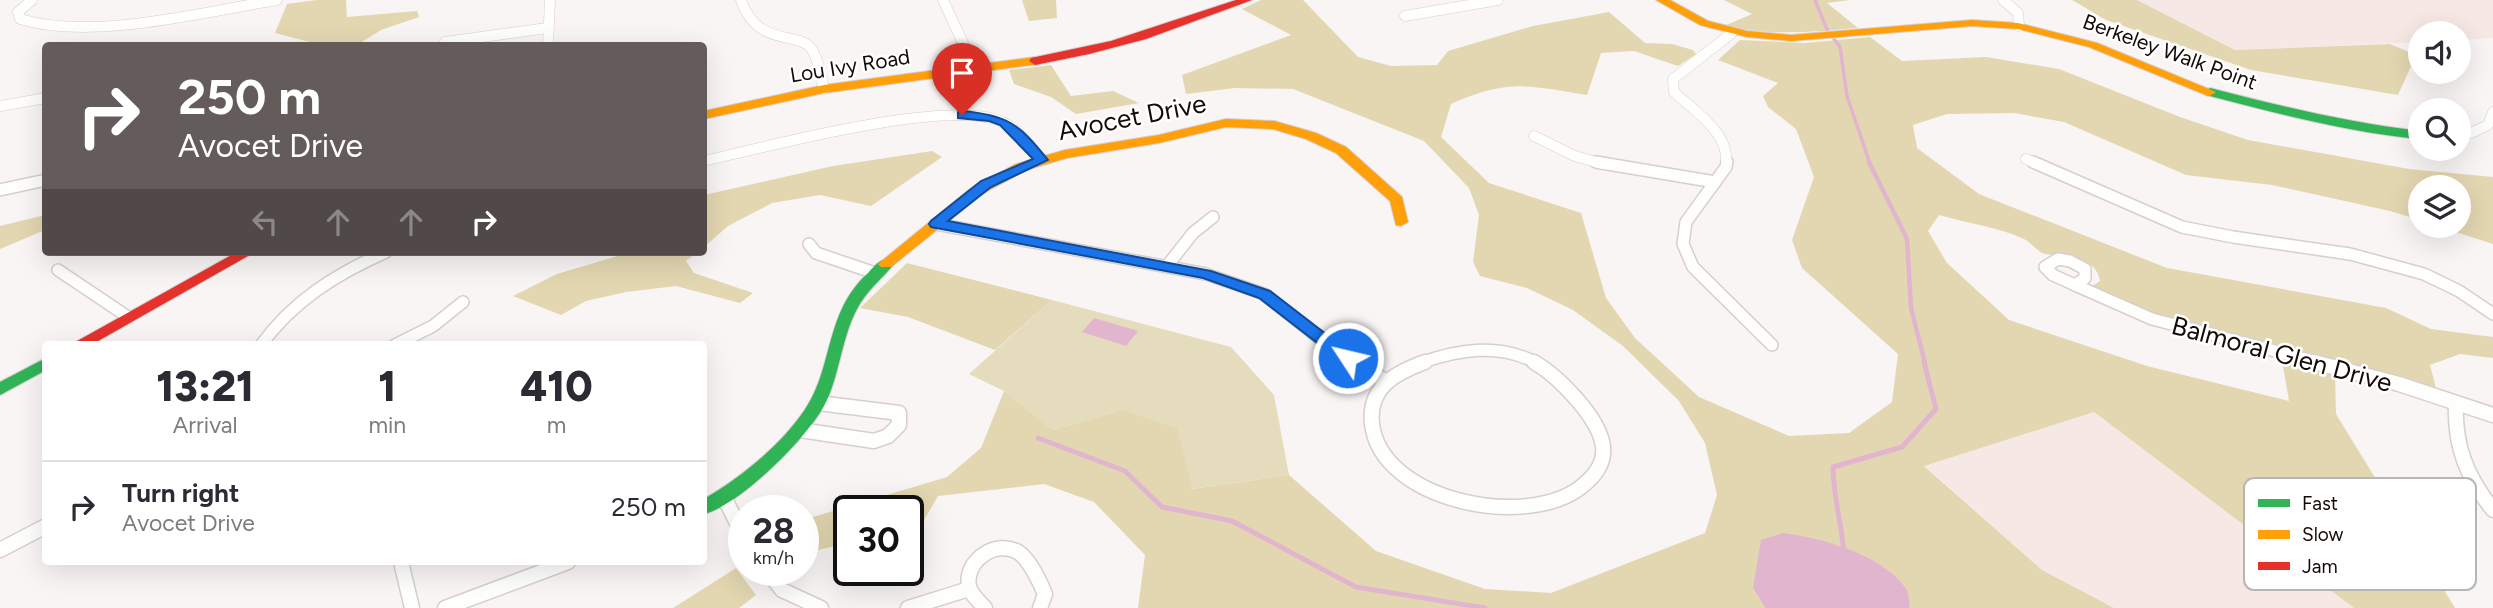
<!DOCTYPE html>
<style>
body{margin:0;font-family:Figtree,sans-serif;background:#f2f2f3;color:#2b2b33;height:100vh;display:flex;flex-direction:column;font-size:26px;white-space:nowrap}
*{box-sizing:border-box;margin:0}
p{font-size:23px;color:#7c7c81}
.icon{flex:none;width:38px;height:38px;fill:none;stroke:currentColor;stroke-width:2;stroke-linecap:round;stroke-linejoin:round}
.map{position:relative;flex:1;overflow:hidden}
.drawer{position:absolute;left:42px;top:341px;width:665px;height:224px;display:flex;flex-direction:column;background:#fff;border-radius:7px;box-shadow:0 7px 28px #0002}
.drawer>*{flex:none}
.guide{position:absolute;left:42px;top:42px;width:665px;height:214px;border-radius:7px;box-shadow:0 7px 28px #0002;background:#645c5a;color:#fff;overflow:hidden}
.controls{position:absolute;left:2408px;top:21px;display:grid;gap:14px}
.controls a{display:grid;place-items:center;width:63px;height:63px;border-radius:50%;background:#fff;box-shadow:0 7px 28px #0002;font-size:35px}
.speed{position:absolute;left:728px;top:495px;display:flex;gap:14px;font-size:35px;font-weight:700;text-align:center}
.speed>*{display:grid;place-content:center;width:91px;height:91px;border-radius:50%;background:#fff;box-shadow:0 7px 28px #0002;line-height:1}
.speed small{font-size:18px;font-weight:400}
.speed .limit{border:4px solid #111;border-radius:10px;background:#fff;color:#111}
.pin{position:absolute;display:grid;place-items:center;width:60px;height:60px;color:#fff;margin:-72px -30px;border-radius:50% 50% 50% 0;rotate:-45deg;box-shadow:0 0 7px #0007}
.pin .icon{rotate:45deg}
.me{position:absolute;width:77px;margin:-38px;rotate:305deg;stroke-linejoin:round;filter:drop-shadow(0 0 5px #0008)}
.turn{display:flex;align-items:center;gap:24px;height:147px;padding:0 21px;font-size:32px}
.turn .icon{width:91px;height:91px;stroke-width:2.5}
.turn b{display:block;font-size:49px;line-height:60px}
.lanes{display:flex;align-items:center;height:66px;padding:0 21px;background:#0003;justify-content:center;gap:35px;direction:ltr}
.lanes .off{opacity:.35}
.eta{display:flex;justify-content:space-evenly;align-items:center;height:119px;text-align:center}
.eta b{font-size:42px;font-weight:800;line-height:49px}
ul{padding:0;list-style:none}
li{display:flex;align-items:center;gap:21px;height:91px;padding:0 21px;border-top:2px solid #e1e1e2}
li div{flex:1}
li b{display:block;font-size:26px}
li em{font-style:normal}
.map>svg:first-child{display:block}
.built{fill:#f6e8e4}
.green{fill:#e5dcbe}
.forest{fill:#e3d7b1}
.water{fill:#e2b5cf}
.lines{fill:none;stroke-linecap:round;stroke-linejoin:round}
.stream-far2{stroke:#e2b5cf;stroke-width:3.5}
.stream-far1{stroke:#e2b5cf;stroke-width:4.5}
.stream{stroke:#e2b5cf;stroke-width:5}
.street-far2-casing{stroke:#d6cfcd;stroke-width:11}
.street-far1-casing{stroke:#d6cfcd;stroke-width:14}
.street-casing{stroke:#d6cfcd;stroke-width:17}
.fast-casing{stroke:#d6cfcd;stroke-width:2}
.slow-casing{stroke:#d6cfcd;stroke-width:2}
.jam-casing{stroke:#d6cfcd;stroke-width:2}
.street-far2{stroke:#fefefd;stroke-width:10}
.street-far1{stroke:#fefefd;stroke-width:11}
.street{stroke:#fefefd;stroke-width:14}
.fast{fill:#30b455;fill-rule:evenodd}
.slow{fill:#ff9f0a;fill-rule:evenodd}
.jam{fill:#e5322d;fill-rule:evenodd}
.route{fill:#1a73e8;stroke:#114b97;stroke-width:2}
.labels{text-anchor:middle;stroke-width:5;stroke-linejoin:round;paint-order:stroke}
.far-street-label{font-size:21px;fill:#140a07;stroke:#fff}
.street-label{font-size:26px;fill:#140a07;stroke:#fff}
.key{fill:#fff;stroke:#b8b6b5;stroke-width:2}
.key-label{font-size:19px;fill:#140a07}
</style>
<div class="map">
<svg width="2493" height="608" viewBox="0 0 2493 608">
<rect width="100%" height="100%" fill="#f8f5f4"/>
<g class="built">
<polygon points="2137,0 2493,0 2493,38 2459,40 2459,33 2420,33 2420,42 2235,50"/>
<polygon points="2094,412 2354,608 2114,608 2042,570 1924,465"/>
</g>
<polygon class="green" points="1052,300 1231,347 1274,395 1289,475 1191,489 1122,410 1053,430 1004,391 969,374"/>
<g class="forest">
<polygon points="317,0 346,0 347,17 417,11 419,17 381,30 357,45 316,45 314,43 275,33 287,4"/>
<polygon points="1022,0 1056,0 1057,18 1029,21"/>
<path d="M1261 0H1303L1358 57 1391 66 1437 65 1448 51 1533 26 1609 12 1645 43 1672 44 1693 50 1696 54 1678 66 1634 51 1601 53 1587 95C1528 85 1508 79 1451 104L1441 137 1489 183 1581 213 1606 298 1635 338 1699 397 1789 436 1849 433 1892 402 1898 354 1802 268 1792 240 1814 177 1796 129 1768 107 1763 96 1778 83 1718 60 1740 40 1805 43 1870 37 1902 61 1986 57 2059 69 2180 117 2248 140 2409 169 2493 177V244L2437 226H2459V187H2420V220L2390 211 2272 185 2186 175 2064 122 2014 113 1947 114 1913 125 1917 148 1979 194 2167 268 2386 308 2431 329 2493 337V358L2460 354 2430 365 2436 388 2344 361 2162 319 2091 287 2100 281C2096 255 2065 258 2046 254 2038 253 2032 243 2024 239 1998 227 1966 223 1939 215L1928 231 1947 263 2009 320 2147 366 2289 401 2282 360 2335 375 2336 414 2455 608H2354L2094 412 1924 466 2042 570 2114 608H1910L1906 589 1753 588 1765 608H1138L1145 555 1094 502 1044 484 938 496 920 527 908 530V511H849V543L813 551 803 559V520L947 477 981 448 1004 391 1053 430 1122 410 1177 428 1192 489 1289 475 1376 551 1485 589 1551 593 1705 533 1717 495 1705 443 1679 401 1623 346 1573 310 1527 288 1480 276 1473 262 1479 215 1469 188 1424 141 1293 89 1235 88 1186 94 1182 75 1291 35 1242 9Z"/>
<path d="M1724 0H1850L1827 3 1858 28C1812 32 1770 36 1724 26L1752 14Z"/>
<polygon points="2072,0 2137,0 2235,50 2390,44 2416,55 2398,95 2251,70 2106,20"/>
<polygon points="1051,65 1071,96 1113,91 1139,103 1076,114 1051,97 1014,84 1009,70"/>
<polygon points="932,151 942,157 871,206 820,195 772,203 728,226 704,247 704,195 833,166"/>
<polygon points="45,215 45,230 0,249 0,226"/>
<polygon points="631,252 697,252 686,261 694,273 753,293 740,303 676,286 626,292 586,301 561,315 513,296 557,274"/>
<polygon points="907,263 1052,300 995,350 908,317 860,308"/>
<polygon points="736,568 756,595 739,608 673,608"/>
</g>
<g class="water">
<polygon points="1094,318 1138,331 1126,346 1082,332"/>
<path d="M1783 533C1822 538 1880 554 1905 587 1909 592 1909 602 1910 608H1765L1753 588 1761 540Z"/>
</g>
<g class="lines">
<g class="stream-far2">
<polyline points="1815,0 1828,32"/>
<polyline points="1834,39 1840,47 1847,96 1870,164"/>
</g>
<polyline class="stream-far1" points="1869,162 1907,239 1911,308 1925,363"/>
<g class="stream">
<polyline points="1038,438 1125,471 1162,507 1232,521 1356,587 1485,608"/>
<path d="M1844 554C1842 524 1833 497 1833 467L1902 447 1936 409 1924 362"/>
</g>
<g class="street-far2-casing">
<g id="street-far2">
<path d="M32 0 18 12 20 19C92 41 203 12 277 0"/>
<path d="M741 0C758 50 801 29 813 51 819 62 821 77 824 89"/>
<polyline points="943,0 975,69"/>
<polyline points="2003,0 2018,13 2019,26"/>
<polyline points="1405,16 1498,0"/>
<polyline points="445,42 547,28"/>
<polyline points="548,46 550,0"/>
<polyline points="0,106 46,98"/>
<polyline points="2459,134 2471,133 2488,125 2493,112"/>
<polyline points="1534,136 1575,156 1603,164"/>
<polyline points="2026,159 2037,164"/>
<path d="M704 161C766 147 950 97 1003 122 1019 129 1030 148 1041 160"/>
<path d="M1726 164C1730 133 1694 111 1674 92L1673 79 1732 33"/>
</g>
</g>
<g class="street-far1-casing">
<g id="street-far1">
<polyline points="1596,162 1715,182"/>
<polyline points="1727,162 1726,167 1686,222 1683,244 1693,267 1772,345"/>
<polyline points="2033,162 2182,227 2233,237 2350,254 2424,274 2459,291 2493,314"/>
<polyline points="0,190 46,180"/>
<polyline points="936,224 1206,274 1264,294 1330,347 1356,363"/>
<polyline points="809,244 816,253 875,273"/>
<polygon points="2058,259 2070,261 2085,269 2085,278 2075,285 2053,275 2045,267"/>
<polyline points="1167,266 1193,233 1213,217"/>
<polyline points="58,270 128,317"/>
<polyline points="2075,285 2152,319 2321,363"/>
<path d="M261 345C293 301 336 274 386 252"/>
<polyline points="395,345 433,326 463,302"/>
<path d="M1420 363C1460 349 1499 343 1537 363"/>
</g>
</g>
<g class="street-casing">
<g id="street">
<polyline points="1354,362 1385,381"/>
<path d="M1425 362C1395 373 1368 387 1372 424 1381 501 1526 530 1581 487 1594 477 1605 464 1603 447 1600 418 1558 376 1534 362"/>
<polyline points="2314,362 2399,384 2493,415"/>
<path d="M2456 403C2454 446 2467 477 2493 510"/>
<polyline points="800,430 874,441 888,436 899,425 899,413 818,403"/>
<polyline points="724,497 744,537"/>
<polyline points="0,550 46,526"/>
<polyline points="401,562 412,608"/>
<polyline points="766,570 782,590 821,608"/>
<polyline points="445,608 568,562"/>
<polyline points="908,608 969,589"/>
<path d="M985 608C979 601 971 595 969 586 964 561 996 539 1018 552 1029 559 1040 582 1045 594L1040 608"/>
</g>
</g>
<g class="fast-casing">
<g id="fast">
<path d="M2210 88C2280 106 2349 123 2420 131V139C2347 132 2276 113 2206 95L2204 92Z"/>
<path d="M886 259 894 264C881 280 866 291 857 309 842 337 840 371 827 400 812 434 740 505 704 514V499C740 478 780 446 804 411 835 366 823 314 869 272 874 266 879 261 886 259Z"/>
<polygon points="46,358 46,370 0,395 0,382"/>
</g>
</g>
<g class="slow-casing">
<g id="slow">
<polygon points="1656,0 1670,0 1708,21 1747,31 1791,35 1972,20 2018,23 2097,43 2216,92 2210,96 2206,95 2089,47 2018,29 1972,26 1791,41 1747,37 1700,25"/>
<polygon points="1035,57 1039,58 1039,64 824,93 704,119 704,111 824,85"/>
<polygon points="1226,119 1274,121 1316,133 1346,147 1402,197 1408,222 1401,226 1396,225 1390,201 1336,153 1306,139 1273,129 1226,127 1159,143 1067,158 1026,170 980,195 891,267 881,267 878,264 970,189 1016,164 1065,150 1159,135"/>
</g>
</g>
<g class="jam-casing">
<g id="jam">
<polygon points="1236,0 1252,0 1146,39 1089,54 1035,65 1029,61 1031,58 1111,41"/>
<polygon points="237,252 255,252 91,345 70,345"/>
</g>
</g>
<use href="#street-far2" class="street-far2"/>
<use href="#street-far1" class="street-far1"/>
<use href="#street" class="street"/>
<use href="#fast" class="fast"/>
<use href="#slow" class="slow"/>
<use href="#jam" class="jam"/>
</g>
<path class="route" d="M962 111C1008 115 1019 124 1048 160L991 187 948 221 1211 271 1270 291 1357 358 1348 364 1342 362 1259 298 1203 278 931 227 929 224 931 221 981 181 1033 159 1000 125 989 121 958 118V112Z"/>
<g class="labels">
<g class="far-street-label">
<text transform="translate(2170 52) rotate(20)" y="7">Berkeley Walk Point</text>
<text transform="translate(850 66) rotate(-9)" y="7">Lou Ivy Road</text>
</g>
<g class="street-label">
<text transform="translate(1132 117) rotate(-11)" y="9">Avocet Drive</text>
<text transform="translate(2282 354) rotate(15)" y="9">Balmoral Glen Drive</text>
</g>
</g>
<rect x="2244" y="478" width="232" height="112" rx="10" class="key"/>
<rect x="2258" y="499" width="32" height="8" fill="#30b455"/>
<rect x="2258" y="530" width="32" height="9" fill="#ff9f0a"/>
<rect x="2258" y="562" width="32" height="8" fill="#e5322d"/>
<g class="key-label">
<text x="2302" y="510">Fast</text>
<text x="2302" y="541">Slow</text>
<text x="2302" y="573">Jam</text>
</g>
</svg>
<div class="controls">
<a><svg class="icon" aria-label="sound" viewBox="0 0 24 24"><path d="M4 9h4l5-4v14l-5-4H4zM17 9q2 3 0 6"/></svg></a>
<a><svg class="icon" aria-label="search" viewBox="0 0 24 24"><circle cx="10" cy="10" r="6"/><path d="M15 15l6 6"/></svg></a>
<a><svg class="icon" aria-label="layers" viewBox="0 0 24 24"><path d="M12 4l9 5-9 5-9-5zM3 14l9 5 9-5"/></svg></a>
</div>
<div class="speed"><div>28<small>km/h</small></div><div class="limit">30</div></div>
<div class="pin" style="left:962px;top:115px;background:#d93025"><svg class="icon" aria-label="arrive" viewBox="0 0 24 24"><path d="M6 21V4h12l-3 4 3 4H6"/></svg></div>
<svg class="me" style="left:1348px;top:358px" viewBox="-20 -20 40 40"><circle r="17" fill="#1a73e8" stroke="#fff" stroke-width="3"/><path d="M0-11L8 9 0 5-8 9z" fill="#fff"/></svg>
<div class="guide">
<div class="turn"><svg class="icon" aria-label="right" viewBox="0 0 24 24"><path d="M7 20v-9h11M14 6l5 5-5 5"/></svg><div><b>250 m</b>Avocet Drive</div></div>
<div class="lanes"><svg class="icon off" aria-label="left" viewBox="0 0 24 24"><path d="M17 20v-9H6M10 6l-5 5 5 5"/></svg><svg class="icon off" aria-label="ahead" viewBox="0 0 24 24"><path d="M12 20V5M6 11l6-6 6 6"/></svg><svg class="icon off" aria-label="ahead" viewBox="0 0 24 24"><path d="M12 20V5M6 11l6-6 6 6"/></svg><svg class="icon" aria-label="right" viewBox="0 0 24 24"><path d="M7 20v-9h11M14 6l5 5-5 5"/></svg></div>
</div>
<section class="drawer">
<div class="eta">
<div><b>13:21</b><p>Arrival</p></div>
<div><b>1</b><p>min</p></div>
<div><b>410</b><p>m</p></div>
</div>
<ul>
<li><svg class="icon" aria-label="right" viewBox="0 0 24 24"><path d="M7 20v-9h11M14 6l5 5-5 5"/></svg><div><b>Turn right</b><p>Avocet Drive</p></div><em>250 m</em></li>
</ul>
</section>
</div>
